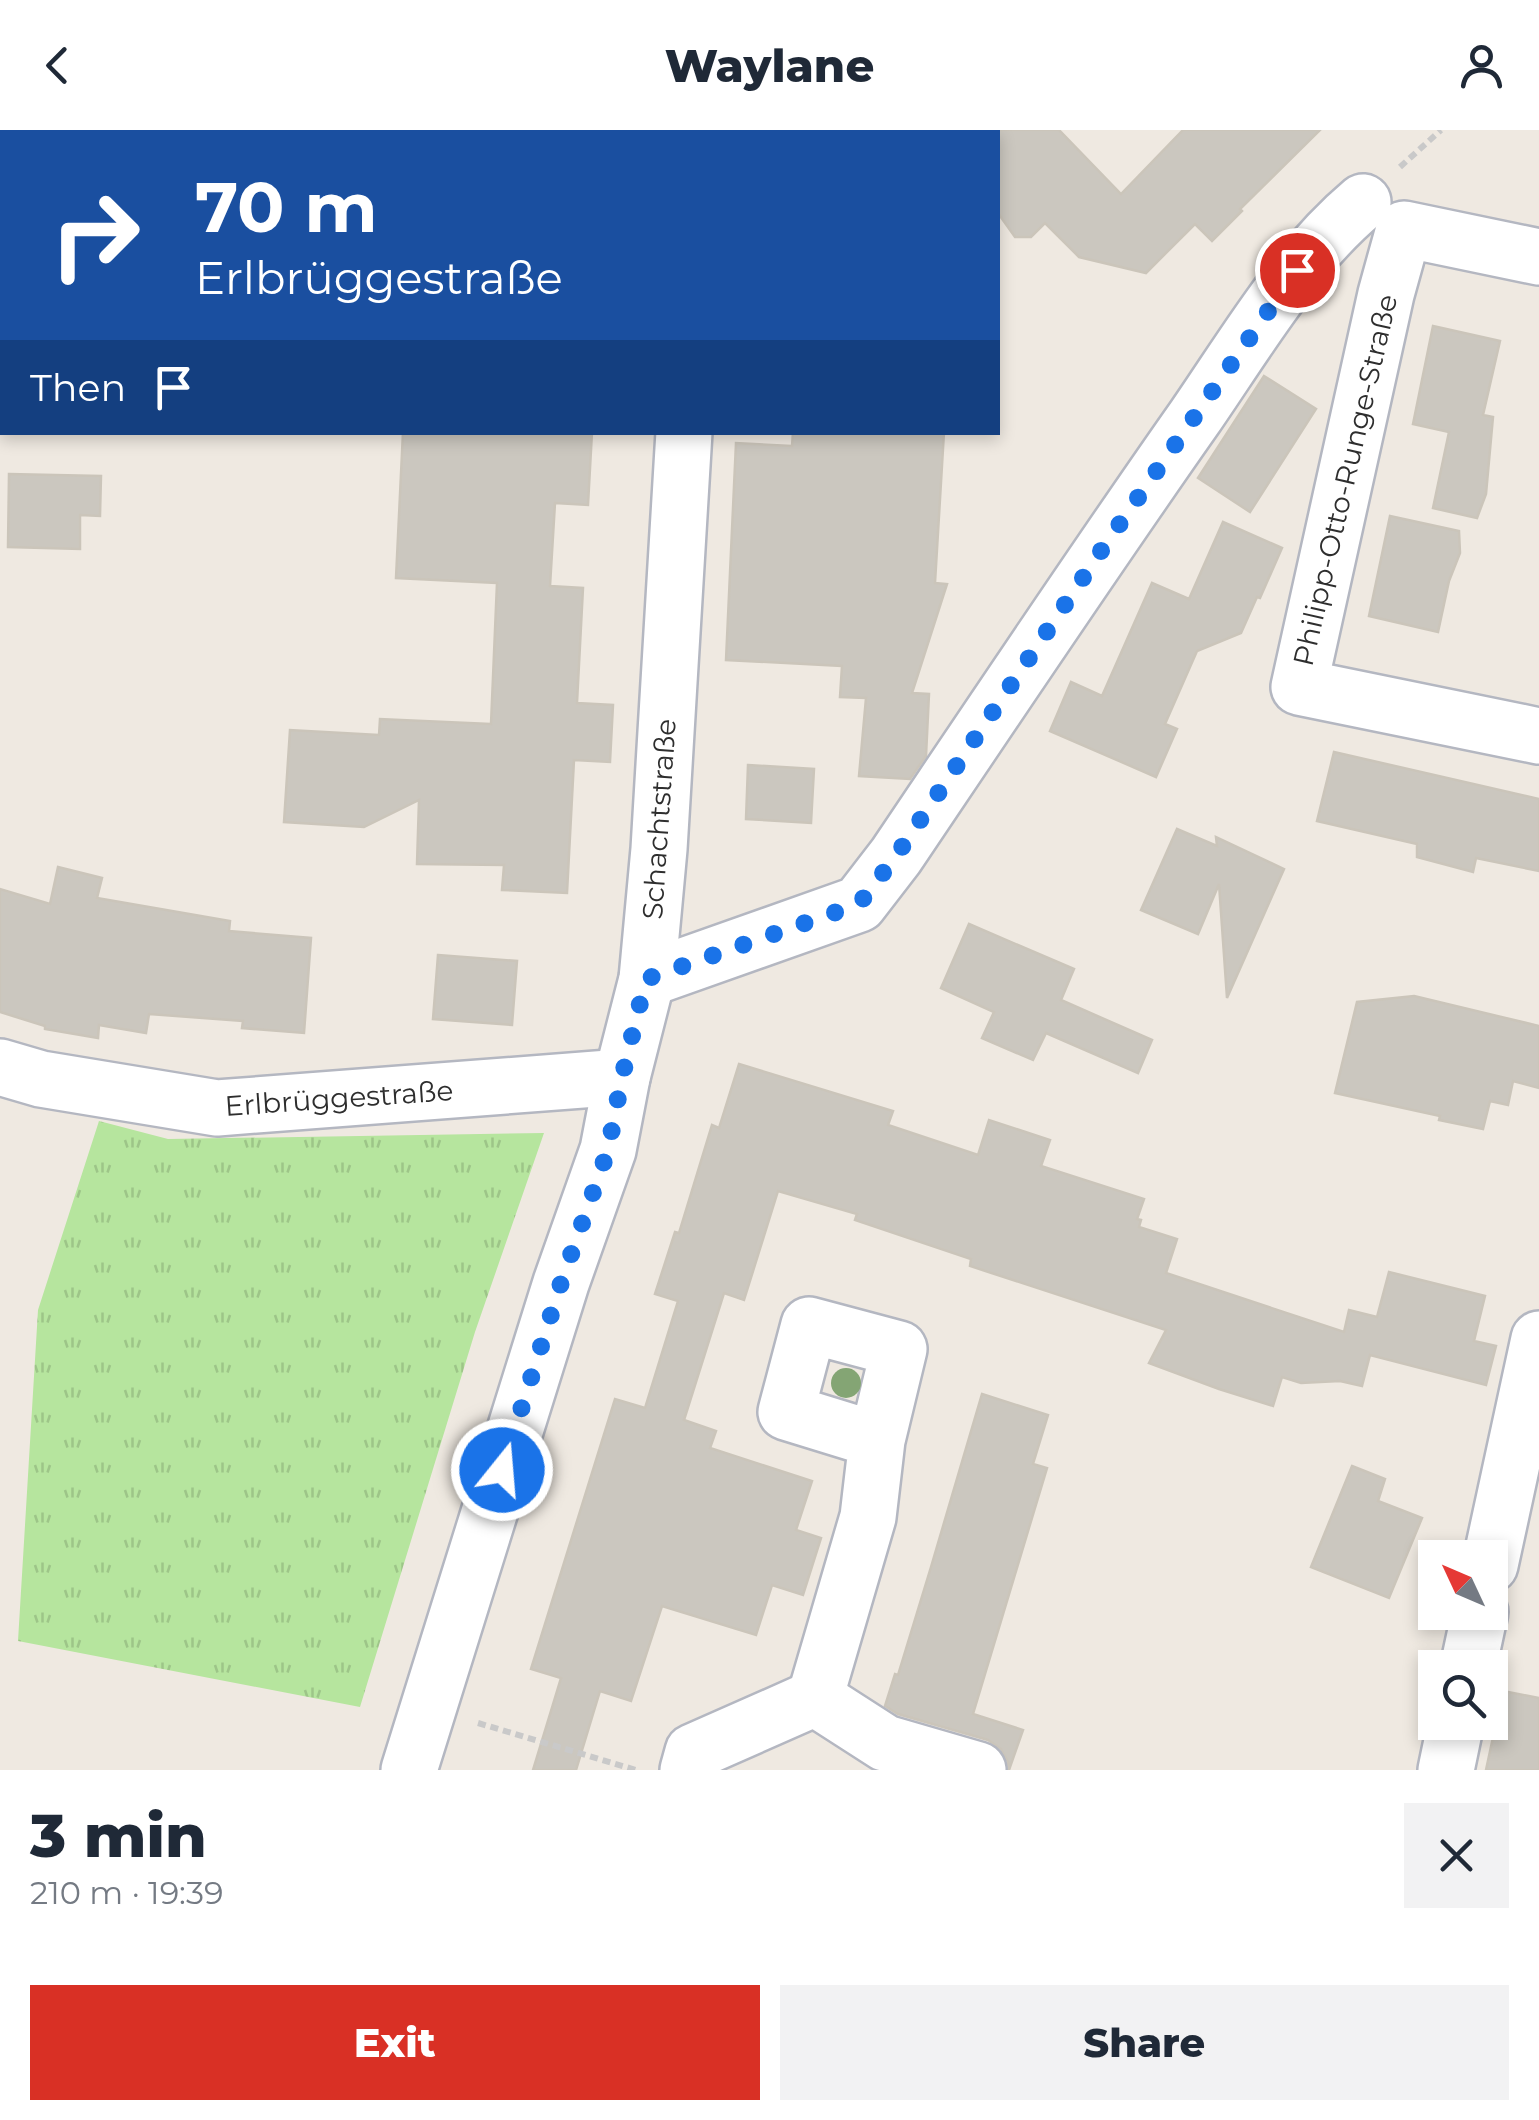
<!DOCTYPE html>
<meta charset="utf-8">
<style>
body{margin:0;font-family:Montserrat,sans-serif;background:#f2f2f3;color:#1f2937;height:100vh;display:flex;flex-direction:column;font-size:38px;white-space:nowrap}
*{box-sizing:border-box;margin:0}
p{font-size:32px;color:#747a83}
.icon{flex:none;width:55px;height:55px;fill:none;stroke:currentColor;stroke-width:2;stroke-linecap:round;stroke-linejoin:round}
.map{position:relative;height:1640px;overflow:hidden}
.sheet{display:flex;flex-direction:column;background:#fff;flex:1}
.sheet>*{flex:none}
.banner{position:absolute;left:0px;top:0px;width:1000px;height:305px;box-shadow:0 5px 15px #0003;background:#1a4fa0;color:#fff;overflow:hidden}
.needle{width:65px;rotate:314deg}
.fabs{position:absolute;left:1418px;top:1410px;display:grid;gap:20px}
.fabs a{display:grid;place-items:center;width:90px;height:90px;border-radius:0px;background:#fff;box-shadow:0 5px 15px #0003;font-size:50px}
.pin{position:absolute;display:grid;place-items:center;width:85px;height:85px;color:#fff;margin:-42px;border:5px solid #fff;border-radius:50%;box-shadow:0 2px 10px #0007}
.me{position:absolute;width:110px;margin:-55px;rotate:17deg;stroke-linejoin:round;filter:drop-shadow(0 0 8px #0008)}
.turn{display:flex;align-items:center;gap:35px;height:210px;padding:0 30px;font-size:45px}
.turn .icon{width:130px;height:130px;stroke-width:2.5}
.turn b{display:block;font-size:70px;line-height:85px}
.then{display:flex;align-items:center;height:95px;padding:0 30px;background:#0003;gap:20px;font-size:38px}
.round{display:grid;place-items:center;flex:none;width:105px;height:105px;border-radius:0px;background:#f2f2f3}
.overview{display:flex;align-items:center;justify-content:space-between;height:170px;padding:0 30px}
h1{font-size:60px;font-weight:800;line-height:75px}
.action{display:flex;gap:20px;margin-top:auto;padding:20px 30px}
.action a{flex:1;height:115px;border-radius:0px;background:#d93025;color:#fff;font-size:40px;font-weight:800;line-height:115px;text-align:center}
.action a+a{background:#f2f2f3;color:#1f2937}
header{display:flex;justify-content:space-between;align-items:center;height:130px;padding:0 30px;background:#fff;font-size:45px;font-weight:800}
.map>svg:first-child{display:block}
.grass{fill:url(#grass-tufts)}
.building{fill:#cbc7bf;stroke:#cbc5ba;stroke-width:2.5}
.lines{fill:none;stroke-linecap:round;stroke-linejoin:round}
.minor-casing{stroke:#b4b7c1;stroke-width:60}
.path{stroke:#c9c9c9;stroke-width:6;stroke-dasharray:8 5;stroke-linecap:butt}
.minor{stroke:#fff;stroke-width:55}
.tree{fill:#84a574}
.route{stroke:#1a73e8;stroke-width:18;stroke-dasharray:0 32.4}
.labels{text-anchor:middle;stroke-width:8;stroke-linejoin:round;paint-order:stroke}
.street-label{font-size:28px;fill:#2e2e2e;stroke:#fff}
</style>
<header><svg class="icon" aria-label="back" viewBox="0 0 24 24"><path d="M15 5l-7 7 7 7"/></svg>Waylane<svg class="icon" aria-label="person" viewBox="0 0 24 24"><circle cx="12" cy="8" r="4"/><path d="M4 21q1-7 8-7t8 7"/></svg></header>
<div class="map">
<svg width="1539" height="1640" viewBox="0 0 1539 1640">
<defs>
<pattern id="grass-tufts" width="24" height="20" patternUnits="userSpaceOnUse" patternTransform="scale(2.5)"><rect width="24" height="20" fill="#b6e59e"/><path d="M3 7l-1-3M5 7V3M7 7l1-3M15 17l-1-3M17 17v-4M19 17l1-3" fill="none" stroke="#9dc588"/></pattern>
</defs>
<rect width="100%" height="100%" fill="#efe9e1"/>
<polygon class="grass" points="99,991 168,1009 544,1003 475,1202 360,1577 18,1511 38,1180"/>
<g class="building">
<polygon points="998,0 1059,0 1121,64 1183,0 1320,0 1240,79 1242,81 1212,111 1195,94 1146,143 1079,127 1045,93 1031,107 1015,107 998,83"/>
<polygon points="1433,196 1500,211 1483,285 1493,287 1486,364 1477,388 1433,378 1449,302 1413,294"/>
<polygon points="1264,246 1316,279 1250,382 1198,348"/>
<polygon points="403,302 592,302 588,375 555,373 550,456 583,458 577,573 613,575 610,632 574,630 567,763 502,760 504,735 417,734 419,670 364,697 284,692 290,600 379,605 380,589 491,594 497,453 396,448"/>
<polygon points="793,302 944,302 935,453 947,454 912,563 929,564 926,626 910,649 859,646 866,568 840,567 842,536 726,530 736,313 792,316"/>
<polygon points="9,344 101,346 100,386 80,385 80,419 8,417"/>
<polygon points="1390,386 1459,401 1460,423 1449,451 1438,502 1369,486"/>
<polygon points="1223,392 1282,418 1260,468 1257,467 1241,503 1197,521 1165,594 1177,599 1156,647 1050,601 1071,552 1102,566 1152,453 1189,469"/>
<polygon points="1334,622 1539,669 1539,741 1476,728 1473,742 1417,727 1417,714 1317,691"/>
<polygon points="748,635 814,639 811,693 746,689"/>
<polygon points="1177,699 1217,716 1216,707 1284,739 1227,868 1219,754 1198,804 1141,780"/>
<polygon points="58,737 102,748 97,768 230,791 229,801 311,808 304,903 242,898 243,891 149,884 146,903 99,895 98,908 45,899 45,896 0,882 0,759 50,774"/>
<polygon points="969,794 1074,839 1061,870 1152,910 1138,943 1046,903 1033,930 982,908 994,882 941,858"/>
<polygon points="438,825 517,831 512,895 433,889"/>
<polygon points="1414,866 1539,896 1539,958 1513,951 1508,975 1490,971 1483,999 1439,990 1440,986 1335,963 1357,872"/>
<polygon points="739,934 893,981 888,995 978,1025 989,990 1050,1010 1041,1036 1144,1069 1137,1089 1141,1090 1139,1097 1177,1109 1166,1143 1344,1202 1349,1180 1377,1187 1389,1142 1485,1166 1474,1211 1496,1216 1486,1255 1370,1225 1362,1256 1340,1251 1301,1253 1282,1247 1273,1276 1219,1259 1149,1233 1166,1200 970,1136 971,1129 855,1090 857,1084 778,1061 744,1170 724,1163 684,1290 716,1301 710,1318 812,1351 796,1400 821,1408 803,1465 772,1455 756,1505 662,1476 631,1571 600,1561 576,1640 533,1640 561,1548 531,1539 615,1269 645,1278 678,1171 655,1164 675,1102 679,1103 712,995 719,998"/>
<polygon points="982,1264 1048,1285 1033,1334 1047,1338 973,1584 1023,1600 1009,1640 1008,1632 1001,1619 988,1610 898,1584 885,1576 895,1544 898,1545 931,1437"/>
<polygon points="1352,1336 1385,1349 1378,1371 1422,1388 1389,1468 1311,1437"/>
<polygon points="1503,1561 1539,1568 1539,1640 1486,1640"/>
</g>
<g class="lines">
<g class="minor-casing">
<g id="minor">
<polyline points="701,2 701,0"/>
<polyline points="1539,127 1404,99 1386,164 1299,557 1539,606"/>
<path d="M647 849 859 774 896 726C995 579 1093 432 1195 287 1246 213 1294 130 1363 72"/>
<polyline points="0,937 41,949 217,978 622,947"/>
<polyline points="1490,1435 1539,1209"/>
<polyline points="1468,1538 1480,1482"/>
<polyline points="815,1568 868,1387 877,1310 899,1219 809,1195 786,1282 877,1310"/>
<polyline points="409,1640 561,1153 608,1020 622,947 647,849 659,719 684,302"/>
<polyline points="688,1640 693,1622 815,1568 885,1613 978,1640"/>
<polyline points="1446,1640 1456,1592"/>
</g>
</g>
<g class="path">
<polyline points="1400,37 1441,0"/>
<polyline points="478,1593 636,1640"/>
</g>
<use href="#minor" class="minor"/>
</g>
<circle class="tree" cx="846" cy="1253" r="15"/>
<g class="lines">
<polyline class="route" points="502,1340 561,1153 608,1020 622,947 646,849 859,774 896,726 1105,415 1297,140"/>
</g>
<g class="labels">
<g class="street-label">
<text transform="translate(1345 350) rotate(-77)" y="10">Philipp-Otto-Runge-Straße</text>
<text transform="translate(659 689) rotate(-86)" y="10">Schachtstraße</text>
<text transform="translate(339 968) rotate(-4)" y="10">Erlbrüggestraße</text>
</g>
</g>
</svg>
<div class="fabs">
<a><svg class="needle" viewBox="-14 -14 28 28"><path d="M0-13l5 13h-10z" fill="#e53935"/><path d="M0 13l5-13h-10z" fill="#747a83"/></svg></a>
<a><svg class="icon" aria-label="search" viewBox="0 0 24 24"><circle cx="10" cy="10" r="6"/><path d="M15 15l6 6"/></svg></a>
</div>
<div class="pin" style="left:1297px;top:140px;background:#d93025"><svg class="icon" aria-label="arrive" viewBox="0 0 24 24"><path d="M6 21V4h12l-3 4 3 4H6"/></svg></div>
<svg class="me" style="left:502px;top:1340px" viewBox="-20 -20 40 40"><circle r="17" fill="#1a73e8" stroke="#fff" stroke-width="3"/><path d="M0-11L8 9 0 5-8 9z" fill="#fff"/></svg>
<div class="banner">
<div class="turn"><svg class="icon" aria-label="right" viewBox="0 0 24 24"><path d="M7 20v-9h11M14 6l5 5-5 5"/></svg><div><b>70 m</b>Erlbrüggestraße</div></div>
<div class="then">Then<svg class="icon" aria-label="arrive" viewBox="0 0 24 24"><path d="M6 21V4h12l-3 4 3 4H6"/></svg></div>
</div>
</div>
<section class="sheet">
<div class="overview"><div><h1>3 min</h1><p>210 m · 19:39</p></div><a class="round"><svg class="icon" aria-label="close" viewBox="0 0 24 24"><path d="M6 6l12 12M18 6L6 18"/></svg></a></div>
<div class="action"><a>Exit</a><a>Share</a></div>
</section>
